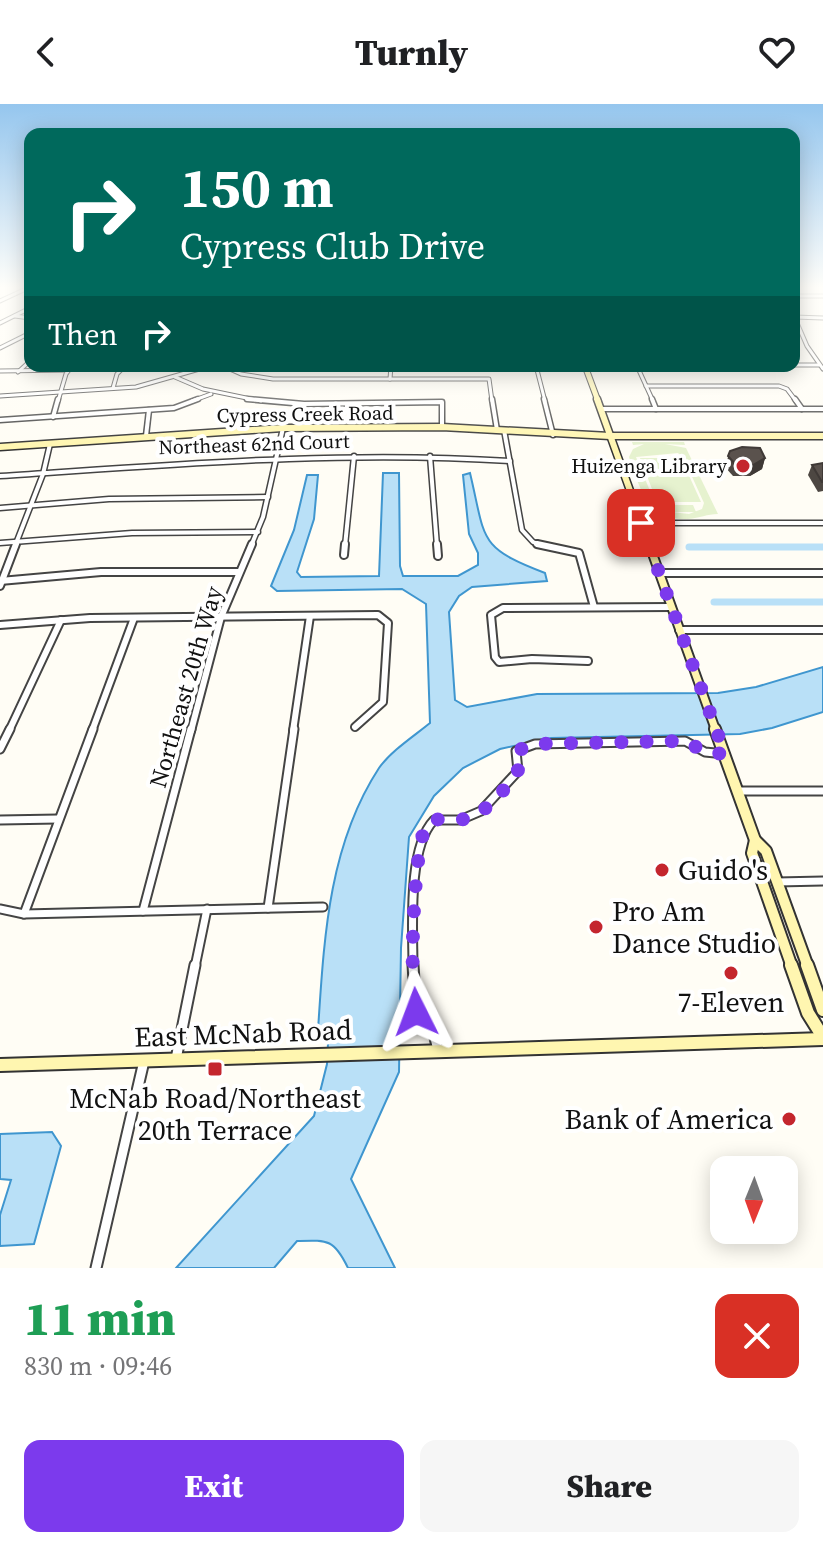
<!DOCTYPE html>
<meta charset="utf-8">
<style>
body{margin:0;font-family:"Source Serif 4",serif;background:#f6f6f6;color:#202124;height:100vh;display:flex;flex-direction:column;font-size:30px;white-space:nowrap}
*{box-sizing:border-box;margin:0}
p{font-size:26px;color:#757577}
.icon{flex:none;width:44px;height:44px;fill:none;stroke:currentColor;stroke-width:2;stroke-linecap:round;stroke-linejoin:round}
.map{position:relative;height:1164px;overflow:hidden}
.side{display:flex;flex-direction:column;background:#fff;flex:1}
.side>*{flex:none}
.guide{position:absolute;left:24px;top:24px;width:776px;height:244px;border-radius:16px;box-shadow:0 4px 20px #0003;background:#00695c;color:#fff;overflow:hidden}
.needle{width:52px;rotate:181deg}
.tools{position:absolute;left:710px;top:1052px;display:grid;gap:16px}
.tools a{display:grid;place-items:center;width:88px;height:88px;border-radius:16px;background:#fff;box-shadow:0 4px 20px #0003;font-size:40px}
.pin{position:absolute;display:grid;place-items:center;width:68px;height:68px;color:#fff;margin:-34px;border-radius:16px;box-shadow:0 4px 12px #0006}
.me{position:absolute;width:88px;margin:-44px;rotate:357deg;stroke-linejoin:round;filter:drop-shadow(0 0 6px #0008)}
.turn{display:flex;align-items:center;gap:28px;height:168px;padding:0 24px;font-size:36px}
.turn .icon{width:104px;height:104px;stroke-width:2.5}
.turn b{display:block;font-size:56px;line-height:68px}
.then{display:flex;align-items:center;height:76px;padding:0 24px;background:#0003;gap:16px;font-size:30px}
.round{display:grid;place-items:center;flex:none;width:84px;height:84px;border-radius:16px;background:#f6f6f6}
.head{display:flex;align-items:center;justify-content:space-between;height:136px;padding:0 24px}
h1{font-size:48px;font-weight:800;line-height:60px;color:#1e9e55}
.primary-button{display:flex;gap:16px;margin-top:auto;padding:16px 24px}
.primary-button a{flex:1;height:92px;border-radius:16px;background:#7c3aed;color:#fff;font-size:32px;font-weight:800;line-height:92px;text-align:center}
.primary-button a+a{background:#f6f6f6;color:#202124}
header{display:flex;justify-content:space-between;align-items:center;height:104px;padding:0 24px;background:#fff;font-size:36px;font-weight:800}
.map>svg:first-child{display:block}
.pitch{fill:#e6f2cf;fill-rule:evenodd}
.water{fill:#b9e0f7;stroke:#3f96cf;stroke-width:2}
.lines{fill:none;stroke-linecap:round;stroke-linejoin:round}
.canal{stroke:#b9e0f7;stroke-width:7}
.street-far4-casing{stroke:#444;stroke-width:5}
.street-far3-casing{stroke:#444;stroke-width:7}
.street-far2-casing{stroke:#444;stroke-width:10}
.street-far1-casing{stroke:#444;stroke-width:11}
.street-casing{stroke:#444;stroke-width:13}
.secondary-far4-casing{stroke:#333;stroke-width:7}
.secondary-far3-casing{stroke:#333;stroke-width:9}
.secondary-far2-casing{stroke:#333;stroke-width:11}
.secondary-far1-casing{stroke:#333;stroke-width:14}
.secondary-casing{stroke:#333;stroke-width:16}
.street-far4{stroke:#fff;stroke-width:3}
.street-far3{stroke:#fff;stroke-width:4}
.street-far2{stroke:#fff;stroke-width:6}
.street-far1{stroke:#fff;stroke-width:7}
.street{stroke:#fff;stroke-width:9}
.secondary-far4{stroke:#fff6b0;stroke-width:5}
.secondary-far3{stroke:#fff6b0;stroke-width:6}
.secondary-far2{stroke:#fff6b0;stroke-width:7}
.secondary-far1{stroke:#fff6b0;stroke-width:10}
.secondary{stroke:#fff6b0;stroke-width:12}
.wall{fill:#4d4742}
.shaded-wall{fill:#3f3936}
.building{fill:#5a524d;stroke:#3f3936;stroke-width:2}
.route{stroke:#7c3aed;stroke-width:14;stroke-dasharray:0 25.2}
.poi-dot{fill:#c4262e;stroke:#fff;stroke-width:3}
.labels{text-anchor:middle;stroke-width:8;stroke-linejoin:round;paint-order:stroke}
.far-street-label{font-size:20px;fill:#111;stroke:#fff}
.far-poi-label{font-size:20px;fill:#111;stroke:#fff;text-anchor:end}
.street-label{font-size:24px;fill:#111;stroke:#fff}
.near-poi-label{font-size:28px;fill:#111;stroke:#fff;text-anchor:start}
.near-street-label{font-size:28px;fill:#111;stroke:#fff}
</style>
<header><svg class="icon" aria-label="back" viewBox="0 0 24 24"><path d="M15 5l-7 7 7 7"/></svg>Turnly<svg class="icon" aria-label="heart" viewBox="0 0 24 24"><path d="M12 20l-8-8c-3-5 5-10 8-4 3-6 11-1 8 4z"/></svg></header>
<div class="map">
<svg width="823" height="1164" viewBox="0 0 823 1164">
<rect width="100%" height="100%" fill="#fffdf5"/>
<g class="pitch">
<path d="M632 338H684L685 341 665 340 686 344 718 410C707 410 700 414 688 415 648 417 640 385 629 353L633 345 644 340 633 341ZM678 349 684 355 704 399 702 405 689 410 671 408H696L693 401H667L670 408 655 399 636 353Z"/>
<polygon points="640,354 681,354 701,398 657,398"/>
</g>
<g class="water">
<path d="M383 369H399L400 462 403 472H458L478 461V449L469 430 463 371 470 369C486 436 477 443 545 469L547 477 472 483 459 492 449 508 455 596 467 603 537 590 718 589 756 583 823 563V608L772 624 740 630 551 634 500 645 463 664 434 692 409 733 401 844 399 968 351 1075 395 1164H348C334 1135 328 1136 297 1137L274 1164H176L314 1012 327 960 328 939 318 926C324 836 328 742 379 664 391 647 414 632 430 619L426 500 402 485 277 487 271 482 294 426 307 371H318L314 415 297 468 301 473 379 472Z"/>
<polygon points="52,1028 61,1042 34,1140 0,1142 0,1111 11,1076 0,1075 0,1030"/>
</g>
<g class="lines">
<g class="canal">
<polyline points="689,443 823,443"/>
<polyline points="714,498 823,498"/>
</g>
<g class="street-far4-casing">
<g id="street-far4">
<polyline points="794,192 823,192"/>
<polyline points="0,197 30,183"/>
<polyline points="15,212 30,214"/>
<polyline points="794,212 807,242 823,265"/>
<polyline points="794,213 823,214"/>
<polyline points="0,219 30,204"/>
<polyline points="0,244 30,229"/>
<polyline points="794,261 819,261"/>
<polyline points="223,262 241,270 273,275 489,275 492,297"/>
<polyline points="536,262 545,297"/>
<polyline points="637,262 653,297"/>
<polyline points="0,267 68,266"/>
<polyline points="18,268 30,257"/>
<polyline points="175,273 203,285 261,297"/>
<polyline points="390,275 391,262"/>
<polyline points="646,282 779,282 787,285 796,297"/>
<polyline points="113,284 117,270 125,262"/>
<polyline points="0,292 136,283 210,262"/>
<polyline points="58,297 66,270 72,262"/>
<polyline points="192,297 211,290"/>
</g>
</g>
<g class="street-far3-casing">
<g id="street-far3">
<polyline points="247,295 304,300 442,298 442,323"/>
<polyline points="492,295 497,326"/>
<polyline points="544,295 553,331"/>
<polyline points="652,295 656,305"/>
<polyline points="795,295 802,305"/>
<polyline points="601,305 823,305"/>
<polyline points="53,313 58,295"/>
<polyline points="0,316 174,304 198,295"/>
<polyline points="504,326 522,426 533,438 543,442"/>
<polyline points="146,332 149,306"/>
<polyline points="430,352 437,442"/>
<path d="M0 372C170 361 339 346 510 357"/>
<polyline points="0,404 109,395 268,393"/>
<polyline points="641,419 823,419"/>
<polyline points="0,439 132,429 258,428"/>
<polyline points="15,442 43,370 50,340"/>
<polyline points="251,442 263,413 283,324"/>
<polyline points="345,442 354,352"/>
</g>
</g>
<g class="street-far2-casing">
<g id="street-far2">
<polyline points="437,440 438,452"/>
<polyline points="537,440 579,449 594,503"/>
<polyline points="344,451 345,440"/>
<polyline points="659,469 823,469"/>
<polyline points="0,477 101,468 239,468"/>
<polyline points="0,482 16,440"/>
<polyline points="0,521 90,514 378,511 388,519 383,598 355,623"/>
<polyline points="679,526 823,526"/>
<polyline points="588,557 532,555 499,558 495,553 491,511 503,504 671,503"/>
<polyline points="9,627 61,516"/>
<polyline points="92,627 134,514"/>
<polyline points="191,627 221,513 252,440"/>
<polyline points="293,627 310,512"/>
</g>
</g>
<g class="street-far1-casing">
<g id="street-far1">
<polyline points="0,645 10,625"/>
<polyline points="738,687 823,687"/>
<polyline points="0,716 58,715"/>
<polyline points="777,778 823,777"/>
<polyline points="268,804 294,625"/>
<polyline points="0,805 24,810 323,803"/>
<polyline points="143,807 191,625"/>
<polyline points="24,810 93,625"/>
<polyline points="195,863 207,805"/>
<path d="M413 863C413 825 407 744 434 716H460L481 707 518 667 516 647 535 640 685 637 705 648 725 650"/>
</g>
</g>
<g class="street-casing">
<g id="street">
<polyline points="413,861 416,908 433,926 438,946"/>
<polyline points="176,955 195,861"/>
<polyline points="96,1164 144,957"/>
</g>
</g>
<g class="secondary-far4-casing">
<polyline id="secondary-far4" points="585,262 598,297"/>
</g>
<g class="secondary-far3-casing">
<g id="secondary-far3">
<polyline points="597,295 650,442"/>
<polyline points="0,343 283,324 442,323 610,332 823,332"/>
</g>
</g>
<g class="secondary-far2-casing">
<polyline id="secondary-far2" points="649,440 716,627"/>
</g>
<g class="secondary-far1-casing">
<g id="secondary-far1">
<polyline points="715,625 755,736 766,747 808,863"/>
<polyline points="755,736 752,749 792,863"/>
</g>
</g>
<g class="secondary-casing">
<g id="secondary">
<polyline points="791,861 808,909 823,933"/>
<polyline points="807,861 823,906"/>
<polyline points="0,961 823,935"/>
</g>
</g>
<use href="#street-far4" class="street-far4"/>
<use href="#street-far3" class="street-far3"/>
<use href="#street-far2" class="street-far2"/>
<use href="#street-far1" class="street-far1"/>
<use href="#street" class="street"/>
<use href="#secondary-far4" class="secondary-far4"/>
<use href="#secondary-far3" class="secondary-far3"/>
<use href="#secondary-far2" class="secondary-far2"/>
<use href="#secondary-far1" class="secondary-far1"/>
<use href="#secondary" class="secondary"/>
</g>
<g class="wall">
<polygon points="730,347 765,354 762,365 750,372 733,372 725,363"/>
<polygon points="823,359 823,387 818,388 808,371 812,361"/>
</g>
<polygon class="shaded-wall" points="765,354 762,365 750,372 753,361"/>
<g class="building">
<polygon points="742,343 760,344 765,354 753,361 736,361 728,352 730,347"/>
<polygon points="823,359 823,378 822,378 812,361"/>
</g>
<linearGradient id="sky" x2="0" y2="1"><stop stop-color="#95c6ee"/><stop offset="0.53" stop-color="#fffefa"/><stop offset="1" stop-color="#fffefa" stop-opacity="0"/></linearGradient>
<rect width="823" height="346" fill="url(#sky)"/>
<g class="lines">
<path class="route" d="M416 908C409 885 413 734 428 719 438 711 453 719 464 715 489 708 503 687 518 667L516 647 535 640 685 637 705 648 725 650 641 419"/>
</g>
<g class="poi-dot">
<circle cx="743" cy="362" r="8"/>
<circle cx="662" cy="766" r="8"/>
<circle cx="596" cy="823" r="8"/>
<circle cx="731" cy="869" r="8"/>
<rect x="207" y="957" width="16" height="16" rx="4"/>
<circle cx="789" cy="1015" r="8"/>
</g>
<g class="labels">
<g class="far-street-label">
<text transform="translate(305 310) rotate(-1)" y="7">Cypress Creek Road</text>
<text transform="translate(254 340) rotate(-2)" y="7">Northeast 62nd Court</text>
</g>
<g class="far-poi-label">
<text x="727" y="369">Huizenga Library</text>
</g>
<g class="street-label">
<text transform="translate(186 583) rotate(-74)" y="8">Northeast 20th Way</text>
</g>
<g class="near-poi-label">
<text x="678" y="776">Guido's</text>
<text x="612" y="817">Pro Am<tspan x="612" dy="32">Dance Studio</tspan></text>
<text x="731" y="908" text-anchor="middle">7-Eleven</text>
<text x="215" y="1004" text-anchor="middle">McNab Road/Northeast<tspan x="215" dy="32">20th Terrace</tspan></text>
<text x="773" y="1025" text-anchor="end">Bank of America</text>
</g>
<g class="near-street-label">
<text transform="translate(243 929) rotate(-2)" y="10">East McNab Road</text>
</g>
</g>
</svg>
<div class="tools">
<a><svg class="needle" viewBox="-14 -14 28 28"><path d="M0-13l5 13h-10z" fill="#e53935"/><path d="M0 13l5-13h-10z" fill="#757577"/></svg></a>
</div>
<div class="pin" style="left:641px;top:419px;background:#d93025"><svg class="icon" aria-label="arrive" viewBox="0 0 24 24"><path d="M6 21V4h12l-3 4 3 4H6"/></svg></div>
<svg class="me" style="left:416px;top:908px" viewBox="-20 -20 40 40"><path d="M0-17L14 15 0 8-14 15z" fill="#7c3aed" stroke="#fff" stroke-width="4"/></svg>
<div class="guide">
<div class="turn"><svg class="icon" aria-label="right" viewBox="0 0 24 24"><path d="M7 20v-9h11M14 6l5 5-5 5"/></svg><div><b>150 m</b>Cypress Club Drive</div></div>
<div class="then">Then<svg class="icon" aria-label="right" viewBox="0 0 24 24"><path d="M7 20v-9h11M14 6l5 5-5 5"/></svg></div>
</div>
</div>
<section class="side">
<div class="head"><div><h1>11 min</h1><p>830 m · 09:46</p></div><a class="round" style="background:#d93025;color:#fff"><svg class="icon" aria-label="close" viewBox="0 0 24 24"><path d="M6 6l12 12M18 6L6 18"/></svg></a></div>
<div class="primary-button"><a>Exit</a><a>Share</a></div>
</section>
